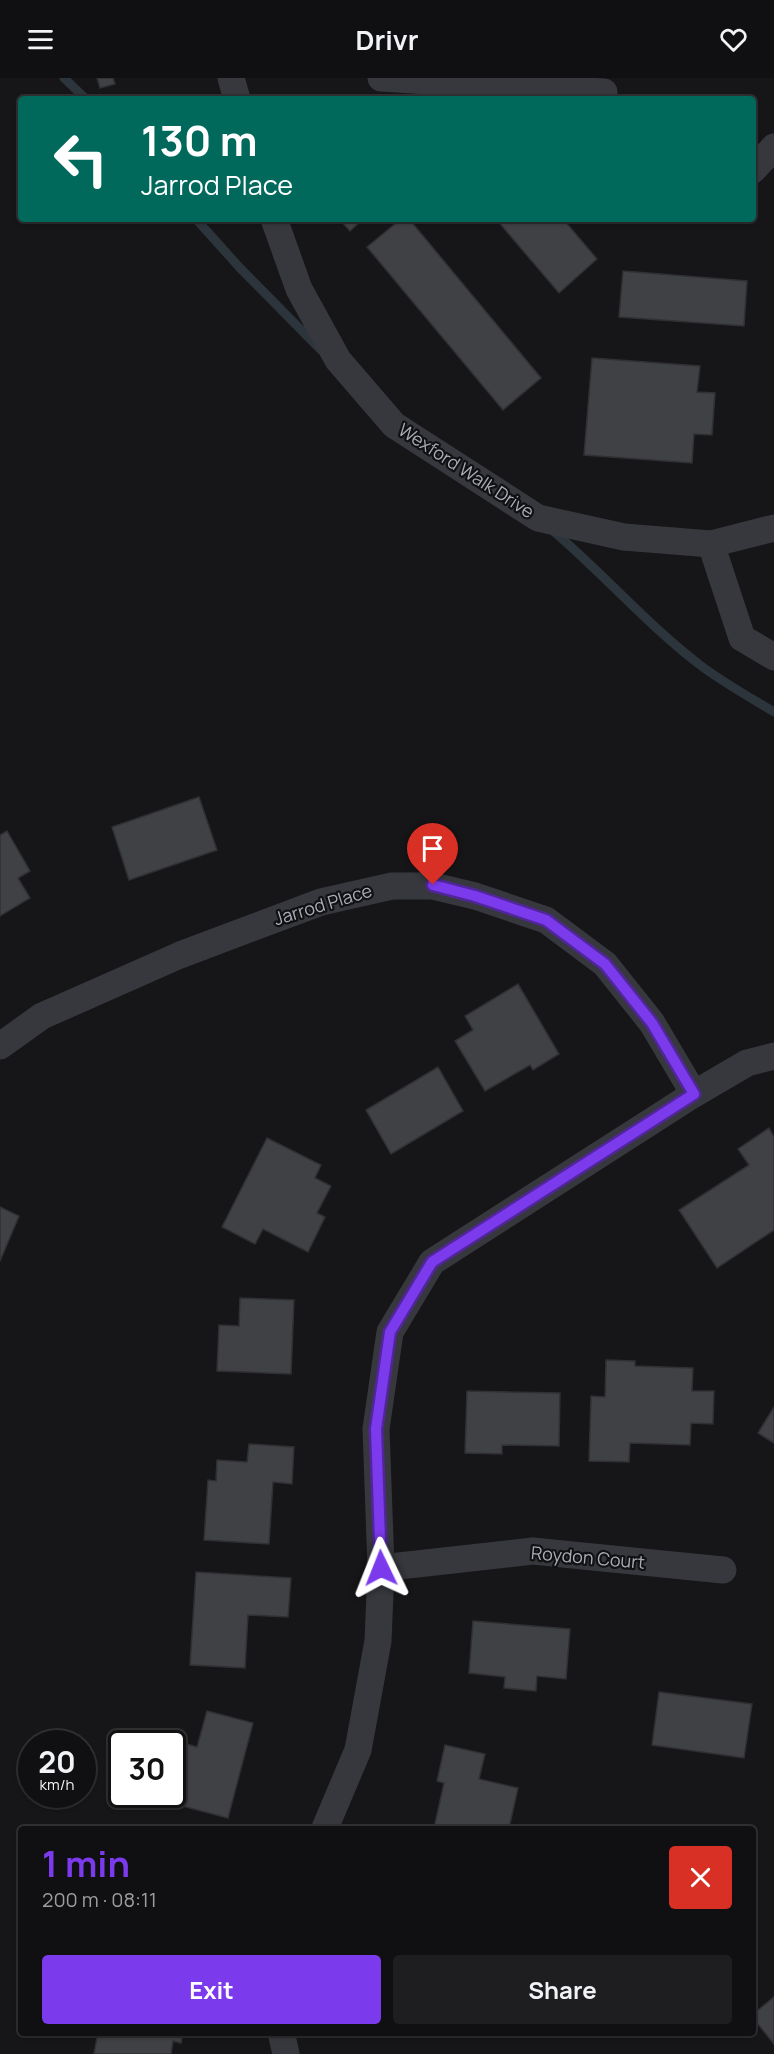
<!DOCTYPE html>
<meta charset="utf-8">
<style>
body{margin:0;font-family:Manrope,sans-serif;background:#1e1e20;color:#f1f3f6;height:100vh;display:flex;flex-direction:column;font-size:22px;white-space:nowrap}
*{box-sizing:border-box;margin:0}
p{font-size:20px;color:#9c9d9f}
.icon{flex:none;width:33px;height:33px;fill:none;stroke:currentColor;stroke-width:2;stroke-linecap:round;stroke-linejoin:round}
.map{position:relative;flex:1;overflow:hidden}
.sheet{position:absolute;left:18px;top:1748px;width:738px;height:210px;display:flex;flex-direction:column;background:#101012;border-radius:6px;box-shadow:0 2px 4px #0004,0 0 0 2px #303032}
.sheet>*{flex:none}
.top-card{position:absolute;left:18px;top:18px;width:738px;height:126px;border-radius:6px;box-shadow:0 2px 4px #0004,0 0 0 2px #303032;background:#00695c;color:#fff;overflow:hidden}
.speed{position:absolute;left:18px;top:1652px;display:flex;gap:12px;font-size:30px;font-weight:700;text-align:center}
.speed>*{display:grid;place-content:center;width:78px;height:78px;border-radius:50%;background:#101012;box-shadow:0 2px 4px #0004,0 0 0 2px #303032;line-height:1}
.speed small{font-size:15px;font-weight:400}
.speed .limit{border:3px solid #111;border-radius:9px;background:#fff;color:#111}
.pin{position:absolute;display:grid;place-items:center;width:51px;height:51px;color:#fff;margin:-62px -26px;border-radius:50% 50% 50% 0;rotate:-45deg;box-shadow:0 0 6px #0007}
.pin .icon{rotate:45deg}
.me{position:absolute;width:66px;margin:-33px;rotate:358deg;stroke-linejoin:round;filter:drop-shadow(0 0 4px #0008)}
.turn{display:flex;align-items:center;gap:21px;height:126px;padding:0 24px;font-size:27px}
.turn .icon{width:78px;height:78px;stroke-width:2.5}
.turn b{display:block;font-size:42px;line-height:51px}
.round{display:grid;place-items:center;flex:none;width:63px;height:63px;border-radius:6px;background:#1e1e20}
.headline{display:flex;align-items:center;justify-content:space-between;height:102px;padding:0 24px}
h1{font-size:36px;font-weight:700;line-height:45px;color:#7c3aed}
.button{display:flex;gap:12px;margin-top:auto;padding:12px 24px}
.button a{flex:1;height:69px;border-radius:6px;background:#7c3aed;color:#fff;font-size:24px;font-weight:700;line-height:69px;text-align:center}
.button a+a{background:#1e1e20;color:#f1f3f6}
header{display:flex;justify-content:space-between;align-items:center;height:78px;padding:0 24px;background:#101012;font-size:27px;font-weight:700}
.map>svg:first-child{display:block}
.lines{fill:none;stroke-linecap:round;stroke-linejoin:round}
.stream{stroke:#2c353c;stroke-width:9}
.building{fill:#404145;stroke:#303034;stroke-width:1.5}
.street{stroke:#37383d;stroke-width:27}
.route-casing{stroke:#51269a;stroke-width:15}
.route{stroke:#7c3aed;stroke-width:10}
.labels{text-anchor:middle;stroke-width:4.5;stroke-linejoin:round;paint-order:stroke}
.street-label{font-size:18px;fill:#a8adb8;stroke:#111113}
</style>
<header><svg class="icon" aria-label="menu" viewBox="0 0 24 24"><path d="M4 6h16M4 12h16M4 18h16"/></svg>Drivr<svg class="icon" aria-label="heart" viewBox="0 0 24 24"><path d="M12 20l-8-8c-3-5 5-10 8-4 3-6 11-1 8 4z"/></svg></header>
<div class="map">
<svg width="774" height="1976" viewBox="0 0 774 1976">
<rect width="100%" height="100%" fill="#161618"/>
<g class="lines">
<g class="stream">
<polyline points="64,0 86,21"/>
<polyline points="196,141 240,190 321,272"/>
<path d="M552 452C604 496 649 549 704 590 726 606 751 620 774 634"/>
</g>
</g>
<g class="building">
<polygon points="97,0 113,0 115,6 100,10"/>
<polygon points="339,141 363,141 350,153"/>
<polygon points="401,141 409,141 541,300 503,332 367,169"/>
<polygon points="496,141 563,141 597,181 559,215"/>
<polygon points="623,193 747,203 744,248 619,239"/>
<polygon points="592,280 700,288 697,314 715,315 712,357 694,356 692,385 584,377"/>
<polygon points="199,719 217,772 129,802 112,749"/>
<polygon points="7,753 30,793 18,800 30,820 0,838 0,757"/>
<polygon points="518,906 559,976 533,992 530,987 485,1013 455,963 473,952 465,938"/>
<polygon points="438,989 463,1033 391,1076 366,1032"/>
<polygon points="769,1050 774,1059 774,1152 717,1190 679,1132 749,1087 738,1071"/>
<polygon points="267,1060 321,1087 315,1100 331,1108 317,1135 325,1139 308,1174 263,1151 255,1166 222,1149"/>
<polygon points="0,1129 19,1138 0,1183"/>
<polygon points="240,1220 294,1222 291,1296 217,1293 219,1247 239,1248"/>
<polygon points="606,1282 635,1283 635,1288 693,1290 692,1313 714,1313 713,1346 691,1345 690,1367 630,1365 629,1384 589,1383 591,1318 605,1319"/>
<polygon points="467,1313 560,1315 559,1368 502,1367 502,1376 465,1375"/>
<polygon points="774,1329 774,1365 758,1355"/>
<polygon points="249,1366 294,1369 292,1406 273,1404 269,1466 204,1462 208,1402 216,1403 217,1382 247,1384"/>
<polygon points="196,1494 291,1500 288,1539 248,1537 245,1590 190,1587"/>
<polygon points="473,1543 570,1551 566,1601 537,1598 536,1613 504,1610 505,1599 469,1595"/>
<polygon points="659,1614 752,1626 744,1680 652,1667"/>
<polygon points="207,1633 253,1645 228,1740 171,1725 187,1666 197,1669"/>
<polygon points="445,1667 485,1676 479,1701 518,1710 509,1750 434,1750 444,1705 437,1703"/>
<polygon points="774,1919 774,1966 753,1940 753,1936"/>
<polygon points="98,1954 183,1954 181,1965 173,1963 171,1976 94,1976"/>
</g>
<g class="lines">
<g class="street">
<polyline points="231,0 237,21"/>
<polyline points="381,0 604,14"/>
<polyline points="753,92 774,69"/>
<polyline points="274,141 299,211 338,282 394,347 538,440 624,459 711,466 774,450"/>
<polyline points="711,466 742,560 774,579"/>
<polyline points="0,968 42,938 180,877 321,824 392,808 433,808 475,818 546,842 605,886 652,945 694,1016"/>
<polyline points="381,1490 533,1473 723,1492"/>
<polyline points="325,1750 358,1672 378,1563 381,1490 376,1351 390,1254 432,1184 694,1016 747,985 774,978"/>
<polyline points="281,1954 286,1976"/>
</g>
</g>
<g class="lines">
<g class="route-casing">
<polyline id="route" points="381,1490 376,1351 390,1254 432,1184 694,1016 652,945 605,886 546,842 475,818 433,807"/>
</g>
<use href="#route" class="route"/>
</g>
<g class="labels">
<g class="street-label">
<text transform="translate(466 393) rotate(33)" y="6">Wexford Walk Drive</text>
<text transform="translate(323 827) rotate(-17)" y="6">Jarrod Place</text>
<text transform="translate(588 1480) rotate(5)" y="6">Roydon Court</text>
</g>
</g>
</svg>
<div class="speed"><div>20<small>km/h</small></div><div class="limit">30</div></div>
<div class="pin" style="left:433px;top:807px;background:#d93025"><svg class="icon" aria-label="arrive" viewBox="0 0 24 24"><path d="M6 21V4h12l-3 4 3 4H6"/></svg></div>
<svg class="me" style="left:381px;top:1490px" viewBox="-20 -20 40 40"><path d="M0-17L14 15 0 8-14 15z" fill="#7c3aed" stroke="#fff" stroke-width="4"/></svg>
<div class="top-card">
<div class="turn"><svg class="icon" aria-label="left" viewBox="0 0 24 24"><path d="M17 20v-9H6M10 6l-5 5 5 5"/></svg><div><b>130 m</b>Jarrod Place</div></div>
</div>
<section class="sheet">
<div class="headline"><div><h1>1 min</h1><p>200 m · 08:11</p></div><a class="round" style="background:#d93025;color:#fff"><svg class="icon" aria-label="close" viewBox="0 0 24 24"><path d="M6 6l12 12M18 6L6 18"/></svg></a></div>
<div class="button"><a>Exit</a><a>Share</a></div>
</section>
</div>
